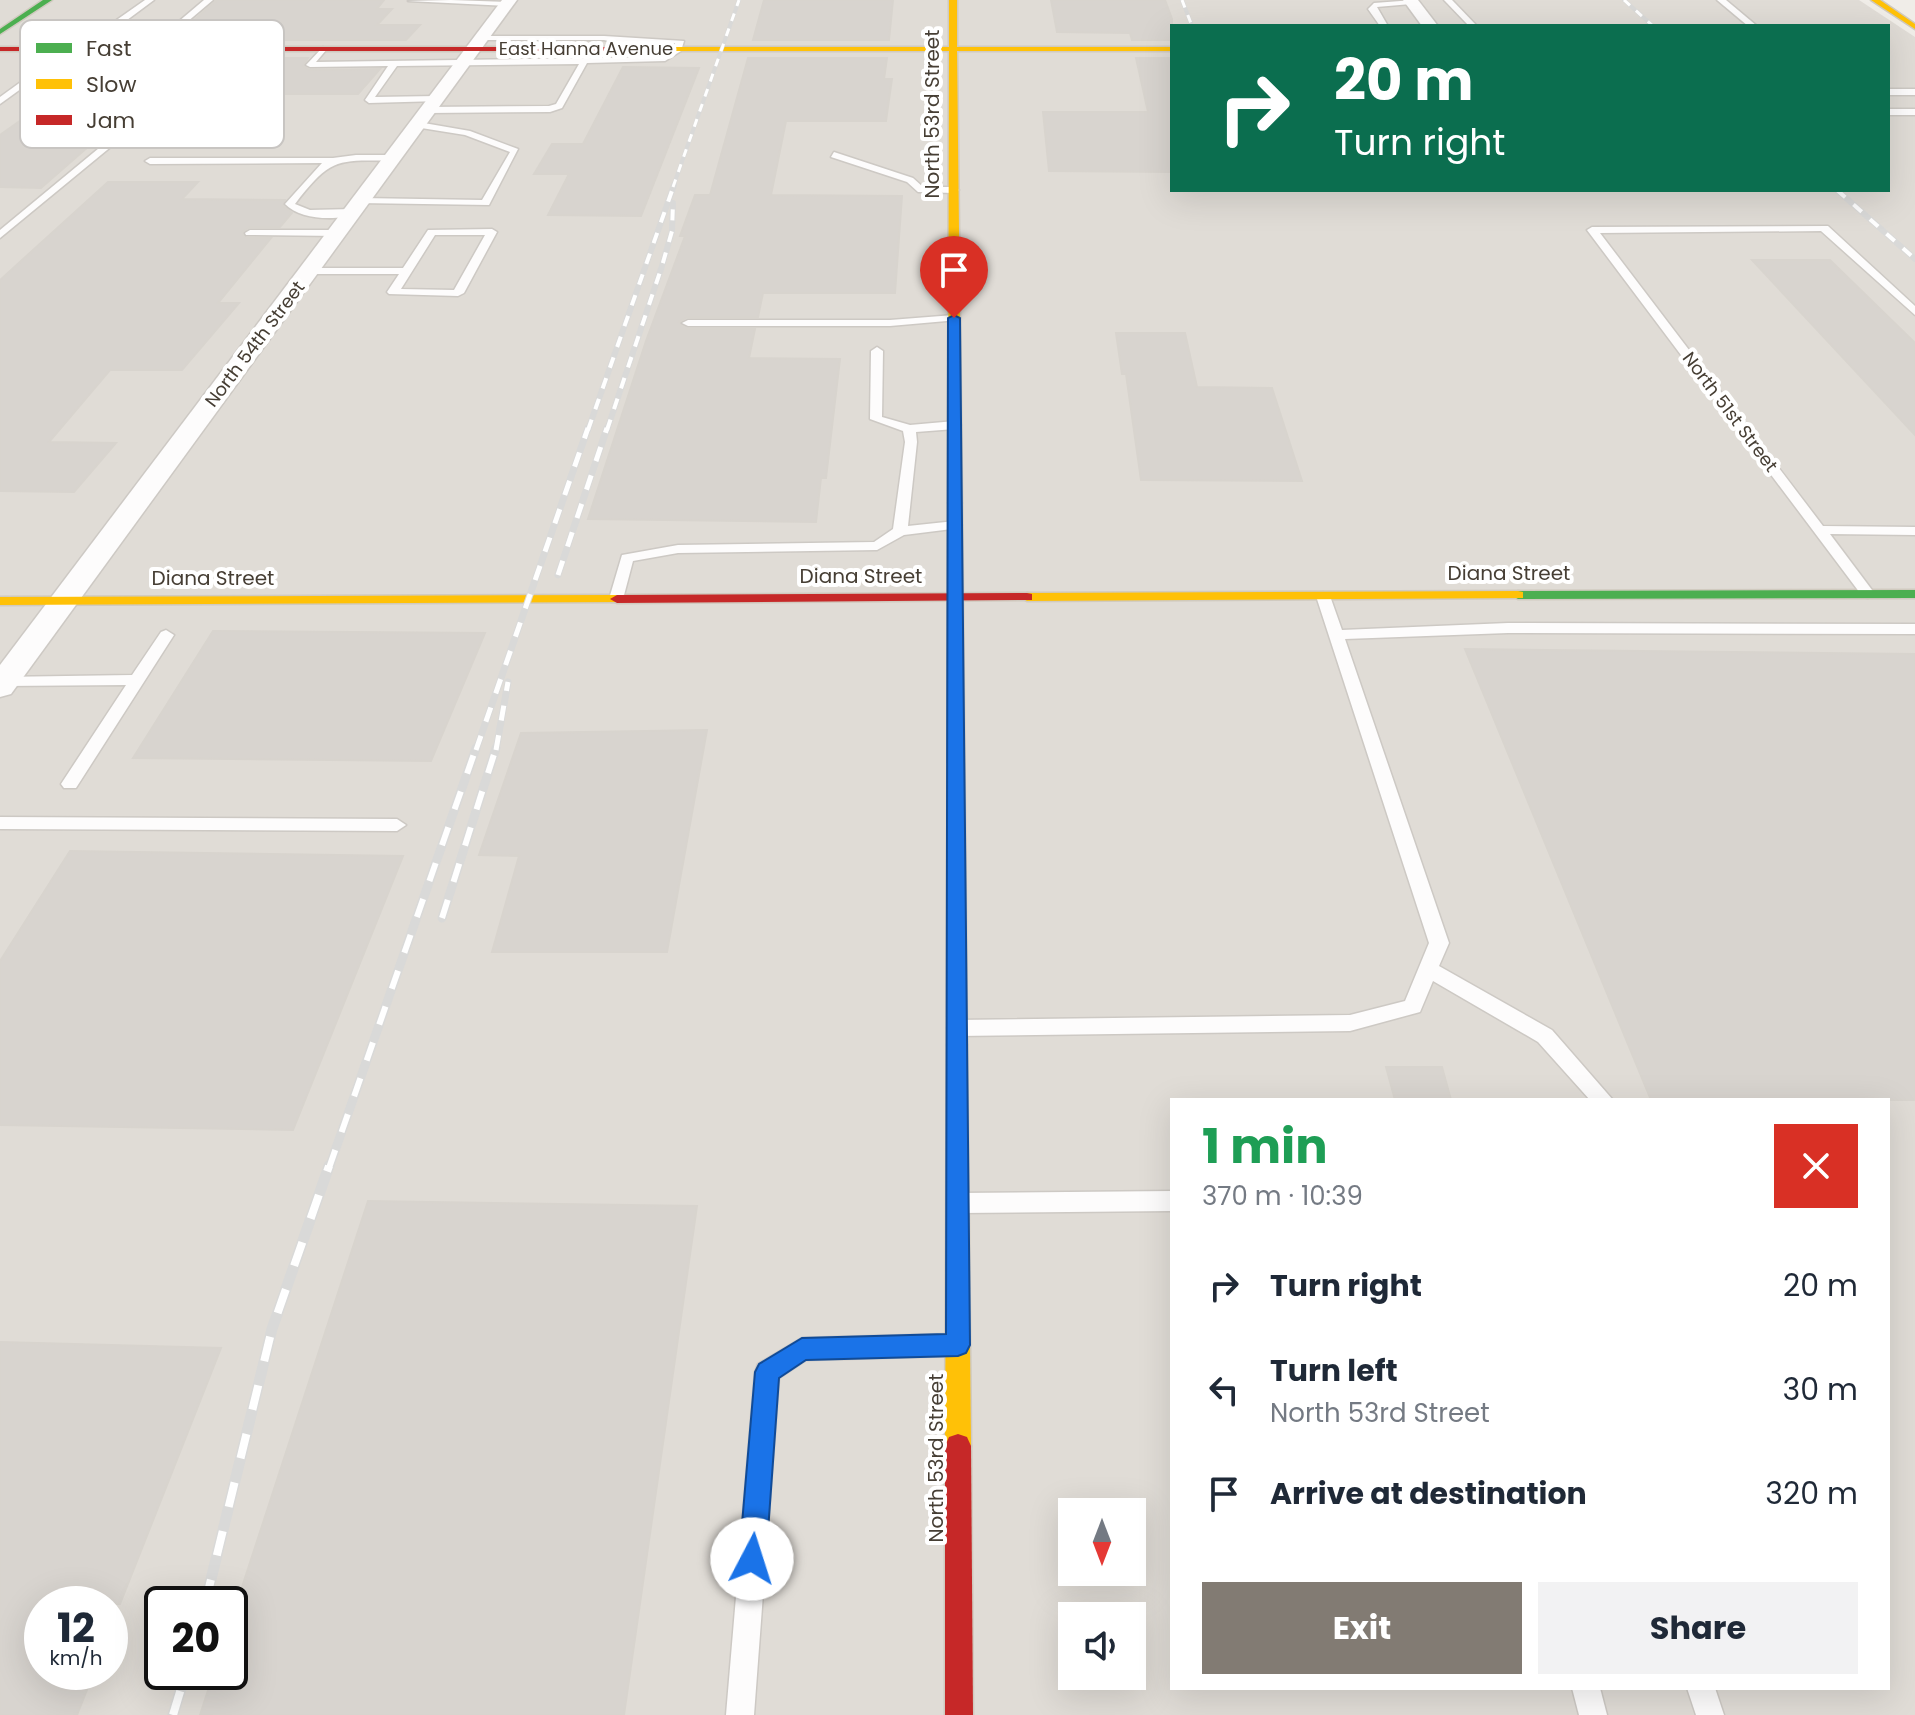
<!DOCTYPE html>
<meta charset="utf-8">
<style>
body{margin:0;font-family:Poppins,sans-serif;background:#f2f2f3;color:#1f2937;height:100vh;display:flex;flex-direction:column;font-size:30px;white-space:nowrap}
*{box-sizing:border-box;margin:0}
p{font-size:26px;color:#747a83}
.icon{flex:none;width:44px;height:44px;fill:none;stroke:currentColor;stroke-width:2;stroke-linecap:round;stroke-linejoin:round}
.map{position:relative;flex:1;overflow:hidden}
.side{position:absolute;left:1170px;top:1098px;width:720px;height:592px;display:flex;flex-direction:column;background:#fff;border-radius:0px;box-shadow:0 8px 32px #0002}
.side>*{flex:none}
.hud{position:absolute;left:1170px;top:24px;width:720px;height:168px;border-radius:0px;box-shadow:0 8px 32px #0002;background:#0b6e4f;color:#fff;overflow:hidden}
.needle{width:52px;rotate:180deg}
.buttons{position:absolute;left:1058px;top:1498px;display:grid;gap:16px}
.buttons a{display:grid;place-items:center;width:88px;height:88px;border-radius:0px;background:#fff;box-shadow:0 8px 32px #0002;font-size:40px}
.speed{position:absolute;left:24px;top:1586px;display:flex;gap:16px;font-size:40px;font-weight:700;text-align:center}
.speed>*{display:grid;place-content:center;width:104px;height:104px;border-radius:50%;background:#fff;box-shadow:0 8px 32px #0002;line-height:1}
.speed small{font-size:20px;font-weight:400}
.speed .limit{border:4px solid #111;border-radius:12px;background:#fff;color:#111}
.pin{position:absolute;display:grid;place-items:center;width:68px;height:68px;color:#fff;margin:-82px -34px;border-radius:50% 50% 50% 0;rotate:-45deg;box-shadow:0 0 8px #0007}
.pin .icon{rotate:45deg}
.me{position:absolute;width:88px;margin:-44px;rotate:5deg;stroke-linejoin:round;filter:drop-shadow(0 0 6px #0008)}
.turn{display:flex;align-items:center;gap:28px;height:168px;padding:0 32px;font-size:36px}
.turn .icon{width:104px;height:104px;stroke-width:2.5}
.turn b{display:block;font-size:56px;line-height:68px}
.round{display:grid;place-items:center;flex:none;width:84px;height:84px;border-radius:0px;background:#f2f2f3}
.head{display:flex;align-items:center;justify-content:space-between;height:136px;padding:0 32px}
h1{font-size:48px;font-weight:700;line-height:60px;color:#1e9e55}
.cta{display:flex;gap:16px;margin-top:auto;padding:16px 32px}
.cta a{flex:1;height:92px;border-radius:0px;background:#827b73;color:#fff;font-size:32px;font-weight:700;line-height:92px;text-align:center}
.cta a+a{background:#f2f2f3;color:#1f2937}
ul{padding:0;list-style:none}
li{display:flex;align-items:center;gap:24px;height:104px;padding:0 32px}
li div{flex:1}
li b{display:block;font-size:30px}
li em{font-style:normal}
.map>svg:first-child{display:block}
.industrial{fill:#e0dcd6;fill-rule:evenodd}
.building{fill:#d8d4cf;stroke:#d8d4ce;stroke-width:2}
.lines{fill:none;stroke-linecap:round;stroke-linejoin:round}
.lane-casing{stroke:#cdc9c4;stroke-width:3}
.street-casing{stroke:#cdc9c4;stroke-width:3}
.fast-casing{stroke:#d0cabf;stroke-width:3}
.slow-casing{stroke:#d0cabf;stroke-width:3}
.jam-casing{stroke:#d0cabf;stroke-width:3}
.lane{fill:#fdfcfc;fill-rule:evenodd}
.street{fill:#fdfcfc;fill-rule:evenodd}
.fast{fill:#4caf50;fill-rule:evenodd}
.slow{fill:#ffc107;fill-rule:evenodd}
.jam{fill:#c62828;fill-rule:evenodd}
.rail-far4-casing{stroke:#d9d9d8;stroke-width:4}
.rail-far3-casing{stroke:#d9d9d8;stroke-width:6}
.rail-far2-casing{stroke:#d9d9d8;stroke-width:7}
.rail-far1-casing{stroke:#d9d9d8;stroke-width:9}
.rail-casing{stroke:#d9d9d8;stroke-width:11}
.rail-far4{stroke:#fff;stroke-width:3;stroke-dasharray:8;stroke-linecap:butt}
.rail-far3{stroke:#fff;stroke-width:4;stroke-dasharray:11;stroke-linecap:butt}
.rail-far2{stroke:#fff;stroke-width:5;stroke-dasharray:15;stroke-linecap:butt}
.rail-far1{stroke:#fff;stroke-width:6;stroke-dasharray:19;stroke-linecap:butt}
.rail{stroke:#fff;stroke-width:8;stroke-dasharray:25;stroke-linecap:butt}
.route{fill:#1a73e8;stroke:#114b97;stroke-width:2}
.labels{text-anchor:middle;stroke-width:8;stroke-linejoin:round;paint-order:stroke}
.far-street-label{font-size:18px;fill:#463e34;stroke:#fff}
.street-label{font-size:20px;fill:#463e34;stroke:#fff}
.key{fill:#fff;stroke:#c8c5c2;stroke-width:2}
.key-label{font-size:22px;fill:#463e34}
</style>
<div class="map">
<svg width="1915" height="1715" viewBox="0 0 1915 1715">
<rect width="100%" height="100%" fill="#f0ede8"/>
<path class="industrial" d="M0 0H1859L1915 37V1715H0ZM1172 26H1888V190H1172ZM1172 1100H1888V1688H1172ZM1072 1512H1132V1572H1072ZM42 1604H110V1672H42ZM162 1604H230V1672H162ZM1072 1616H1132V1676H1072Z"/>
<g class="building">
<polygon points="217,0 384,0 377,9 392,9 377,25 420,25 406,40 262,40 272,28 185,28"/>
<polygon points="764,0 893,0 889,40 753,40"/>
<polygon points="1051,0 1165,0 1172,19 1172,40 1132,40 1130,33 1057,32"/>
<polygon points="242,58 308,58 303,66 310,70 380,69 358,94 201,94"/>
<polygon points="748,58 887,58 884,79 892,79 886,121 786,121 771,195 902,196 895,293 763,293 758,317 688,317 679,322 688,329 755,329 749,358 840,359 826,478 821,478 816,522 588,519 646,341 685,236 680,236 695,195 710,195"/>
<polygon points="1136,58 1172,58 1172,172 1049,171 1043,112 1148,112"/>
<polygon points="623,67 699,68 641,216 548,215 569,174 534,174 552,144 583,144"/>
<polygon points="64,104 136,105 41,188 0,187 0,135 41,106"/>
<polygon points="108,182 198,182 182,199 285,200 283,206 292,213 280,227 250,227 242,232 246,238 271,238 218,303 239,303 182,370 110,370 49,442 116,443 74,492 0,491 0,280"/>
<polygon points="1752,260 1830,260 1915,343 1915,435"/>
<polygon points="1116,333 1185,333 1197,387 1272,388 1302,481 1141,480 1126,374 1122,374"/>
<polygon points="213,631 485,633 431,761 133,758"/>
<polygon points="1465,649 1915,654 1915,1100 1651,1100"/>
<polygon points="707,730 667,952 492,952 519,856 479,855 521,733"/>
<polygon points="70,851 403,856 293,1130 0,1125 0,961"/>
<polygon points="1386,1067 1442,1067 1451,1100 1395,1100"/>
<polygon points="368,1201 697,1206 624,1715 200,1715 214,1672 230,1672 230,1624"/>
<polygon points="0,1342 221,1348 120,1604 42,1604 42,1672 94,1672 77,1715 0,1715"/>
</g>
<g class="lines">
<g class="lane-casing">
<g id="lane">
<polygon points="145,0 154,0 119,26 171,28 204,0 213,0 167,39 160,37 165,32 108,30 108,26"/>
<polygon points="451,0 508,2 512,4 508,6 408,1"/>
<polygon points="1414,0 1411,4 1377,7 1388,26 1380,26 1368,9 1374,3"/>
<polygon points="1444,0 1452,0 1477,26 1469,26"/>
<polygon points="1717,0 1726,0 1757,26 1748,26"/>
<polygon points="481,36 604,36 684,41 681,51 665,61 587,63 562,108 550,112 428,113 424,110 428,107 549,106 556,104 579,64 397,66 375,97 437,96 440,101 369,103 365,100 388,66 310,67 306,65 323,47 327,49 316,62 663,57 674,48 675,43 621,43 614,50 610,48 613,42 604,40 478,40"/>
<polygon points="189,47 196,49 161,84 152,113 0,238 0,230 145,110 154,81"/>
<polygon points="40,68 47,70 0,104 0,97"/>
<rect x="1888" y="89" width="27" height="6"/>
<rect x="1888" y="109" width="27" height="6"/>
<polygon points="418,122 470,131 518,149 489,205 358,203 356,201 361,198 482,200 510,152 465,135 415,127"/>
<polygon points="834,152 913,178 923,187 954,187 959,190 954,193 918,192 907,182 831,157"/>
<path d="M356 155H394L399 158 394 161C338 160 331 157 295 204L310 210 353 209 358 212C340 222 300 220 285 204L322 163 150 164 145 161 150 158H333Z"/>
<polygon points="1828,226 1915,306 1915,315 1821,231 1600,233 1823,526 1915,527 1915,535 1830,534 1875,594 1868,598 1863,597 1587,230 1592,227"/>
<path d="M492 229 497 232 464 293 458 296 389 294 387 292 399 274H309L304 271 309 268H403L428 230ZM435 235H485L454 290 401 289Z"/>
<polygon points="250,230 338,230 343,233 338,236 246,235 245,233"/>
<polygon points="954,315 960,318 958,320 890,326 688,326 682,323 688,320 890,320"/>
<polygon points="877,347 883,351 882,417 910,425 955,421 961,425 955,429 916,432 917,442 908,526 955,521 962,525 960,528 904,535 877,550 678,553 633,561 623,599 621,602 611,602 609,599 622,555 678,545 874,542 893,529 905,442 903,431 870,419 871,351"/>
<polygon points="1323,592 1330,596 1342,630 1508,623 1915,624 1915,634 1508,633 1345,639 1449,943 1439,966 1552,1030 1613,1100 1590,1100 1538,1042 1433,981 1420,1012 1350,1031 957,1036 950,1034 947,1028 950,1022 957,1020 1350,1015 1405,1001 1429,943 1316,596"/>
<polygon points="166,630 174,635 76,788 64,788 61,784 126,685 4,686 0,685 0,677 132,675 161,632"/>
<polygon points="0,817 397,819 406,825 397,831 0,829"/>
<polygon points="1172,1191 1172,1211 960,1213 952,1210 949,1203 952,1196 960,1193"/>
<polygon points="951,1334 959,1337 963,1345 959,1353 951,1356 806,1360 779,1378 754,1715 726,1715 755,1372 758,1364 802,1338"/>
<polygon points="1572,1688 1600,1688 1607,1715 1579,1715"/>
<polygon points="1687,1688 1715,1688 1724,1715 1696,1715"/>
</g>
</g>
<g class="street-casing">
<g id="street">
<polygon points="502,0 517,0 11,694 0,697 0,665"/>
<polygon points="1403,0 1418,0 1438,26 1422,26"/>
</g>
</g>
<g class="fast-casing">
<g id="fast">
<polygon points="43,0 52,0 0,34 0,29"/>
<polygon points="955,499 962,503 967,1045 964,1051 957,1053 950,1051 947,1045 948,503"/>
<polygon points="1915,590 1915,598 1518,599 1511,595 1518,591"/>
</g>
</g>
<g class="slow-casing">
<g id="slow">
<polygon points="949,0 957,0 957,47 1172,47 1172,51 957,51 962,503 955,507 948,503 949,51 672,51 668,49 672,47 949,47"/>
<polygon points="1871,0 1880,0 1915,24 1915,29"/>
<polygon points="1518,591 1523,592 1523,598 1027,601 1020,597 1027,593"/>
<polygon points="617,595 622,596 622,602 0,605 0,597"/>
<polygon points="957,1037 964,1039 967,1045 971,1446 967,1455 958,1458 949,1455 945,1446 947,1045 950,1039"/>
</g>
</g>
<g class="jam-casing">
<g id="jam">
<polygon points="0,47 672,47 676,49 672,51 0,51"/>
<polygon points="1027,593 1032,594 1032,600 617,603 610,599 617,595"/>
<polygon points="958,1434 967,1437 971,1446 973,1715 945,1715 945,1446 949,1437"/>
</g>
</g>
<use href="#lane" class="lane"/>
<use href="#street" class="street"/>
<use href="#fast" class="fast"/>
<use href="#slow" class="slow"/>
<use href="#jam" class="jam"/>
<g class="rail-far4-casing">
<g id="rail-far4">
<polyline points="1182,0 1192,26"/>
<polyline points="1624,0 1653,26"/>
<polyline points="673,187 739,0"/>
</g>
</g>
<g class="rail-far3-casing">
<g id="rail-far3">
<polyline points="1837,190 1915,259"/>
<polyline points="588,430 674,185"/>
<polyline points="607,430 662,266 672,231 673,203"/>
</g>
</g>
<g class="rail-far2-casing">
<g id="rail-far2">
<polyline points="558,575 607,428"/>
<polyline points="476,750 588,428"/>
<polyline points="496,750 508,682"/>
</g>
</g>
<g class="rail-far1-casing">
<g id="rail-far1">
<polyline points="442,918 496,748"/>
<polyline points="329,1168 476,748"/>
</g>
</g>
<g class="rail-casing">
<g id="rail">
<polyline points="205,1604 272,1329 329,1166"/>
<polyline points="173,1715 186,1672"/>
</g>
</g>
<use href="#rail-far4" class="rail-far4"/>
<use href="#rail-far3" class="rail-far3"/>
<use href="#rail-far2" class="rail-far2"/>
<use href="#rail-far1" class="rail-far1"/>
<use href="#rail" class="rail"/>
</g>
<polygon class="route" points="954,315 960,318 970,1345 966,1353 958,1356 806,1360 779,1378 766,1559 762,1569 752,1572 743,1569 739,1559 755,1372 759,1364 802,1338 946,1334 948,318"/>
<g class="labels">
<g class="far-street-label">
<text x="586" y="55">East Hanna Avenue</text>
<text transform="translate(255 344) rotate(-53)" y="6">North 54th Street</text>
<text transform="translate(1730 412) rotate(53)" y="6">North 51st Street</text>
</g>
<g class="street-label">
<text transform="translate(932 114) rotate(-90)" y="7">North 53rd Street</text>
<text x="1509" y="580">Diana Street</text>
<text x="861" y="583">Diana Street</text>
<text x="213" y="585">Diana Street</text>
<text transform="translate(936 1458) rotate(-90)" y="7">North 53rd Street</text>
</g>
</g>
<rect x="20" y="20" width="264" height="128" rx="12" class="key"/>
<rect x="36" y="43" width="36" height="10" fill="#4caf50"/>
<rect x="36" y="79" width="36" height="10" fill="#ffc107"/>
<rect x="36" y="115" width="36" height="10" fill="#c62828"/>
<g class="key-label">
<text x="86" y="56">Fast</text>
<text x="86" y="92">Slow</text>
<text x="86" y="128">Jam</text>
</g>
</svg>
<div class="buttons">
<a><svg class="needle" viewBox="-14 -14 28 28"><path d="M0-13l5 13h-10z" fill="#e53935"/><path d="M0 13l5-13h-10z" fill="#747a83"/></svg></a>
<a><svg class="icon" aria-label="sound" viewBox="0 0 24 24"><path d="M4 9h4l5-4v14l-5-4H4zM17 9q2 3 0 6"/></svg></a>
</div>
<div class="speed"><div>12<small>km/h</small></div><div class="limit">20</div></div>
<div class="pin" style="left:954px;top:318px;background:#d93025"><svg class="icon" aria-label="arrive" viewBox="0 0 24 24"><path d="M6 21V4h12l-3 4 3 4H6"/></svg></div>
<svg class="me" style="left:752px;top:1559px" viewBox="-20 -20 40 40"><circle r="19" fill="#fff"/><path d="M0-13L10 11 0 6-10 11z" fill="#1a73e8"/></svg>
<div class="hud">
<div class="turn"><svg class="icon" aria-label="right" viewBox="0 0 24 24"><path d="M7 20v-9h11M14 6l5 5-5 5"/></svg><div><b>20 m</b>Turn right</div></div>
</div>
<section class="side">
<div class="head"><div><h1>1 min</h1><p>370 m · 10:39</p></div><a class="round" style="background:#d93025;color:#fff"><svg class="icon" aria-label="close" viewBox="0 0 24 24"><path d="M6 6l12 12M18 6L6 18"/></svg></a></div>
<ul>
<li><svg class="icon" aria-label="right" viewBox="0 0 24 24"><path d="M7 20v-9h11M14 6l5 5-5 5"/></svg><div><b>Turn right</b></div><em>20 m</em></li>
<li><svg class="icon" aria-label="left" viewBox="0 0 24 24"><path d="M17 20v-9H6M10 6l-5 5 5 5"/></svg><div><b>Turn left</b><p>North 53rd Street</p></div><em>30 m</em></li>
<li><svg class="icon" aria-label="arrive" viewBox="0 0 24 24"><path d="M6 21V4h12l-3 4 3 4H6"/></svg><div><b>Arrive at destination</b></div><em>320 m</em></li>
</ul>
<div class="cta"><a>Exit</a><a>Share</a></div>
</section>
</div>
